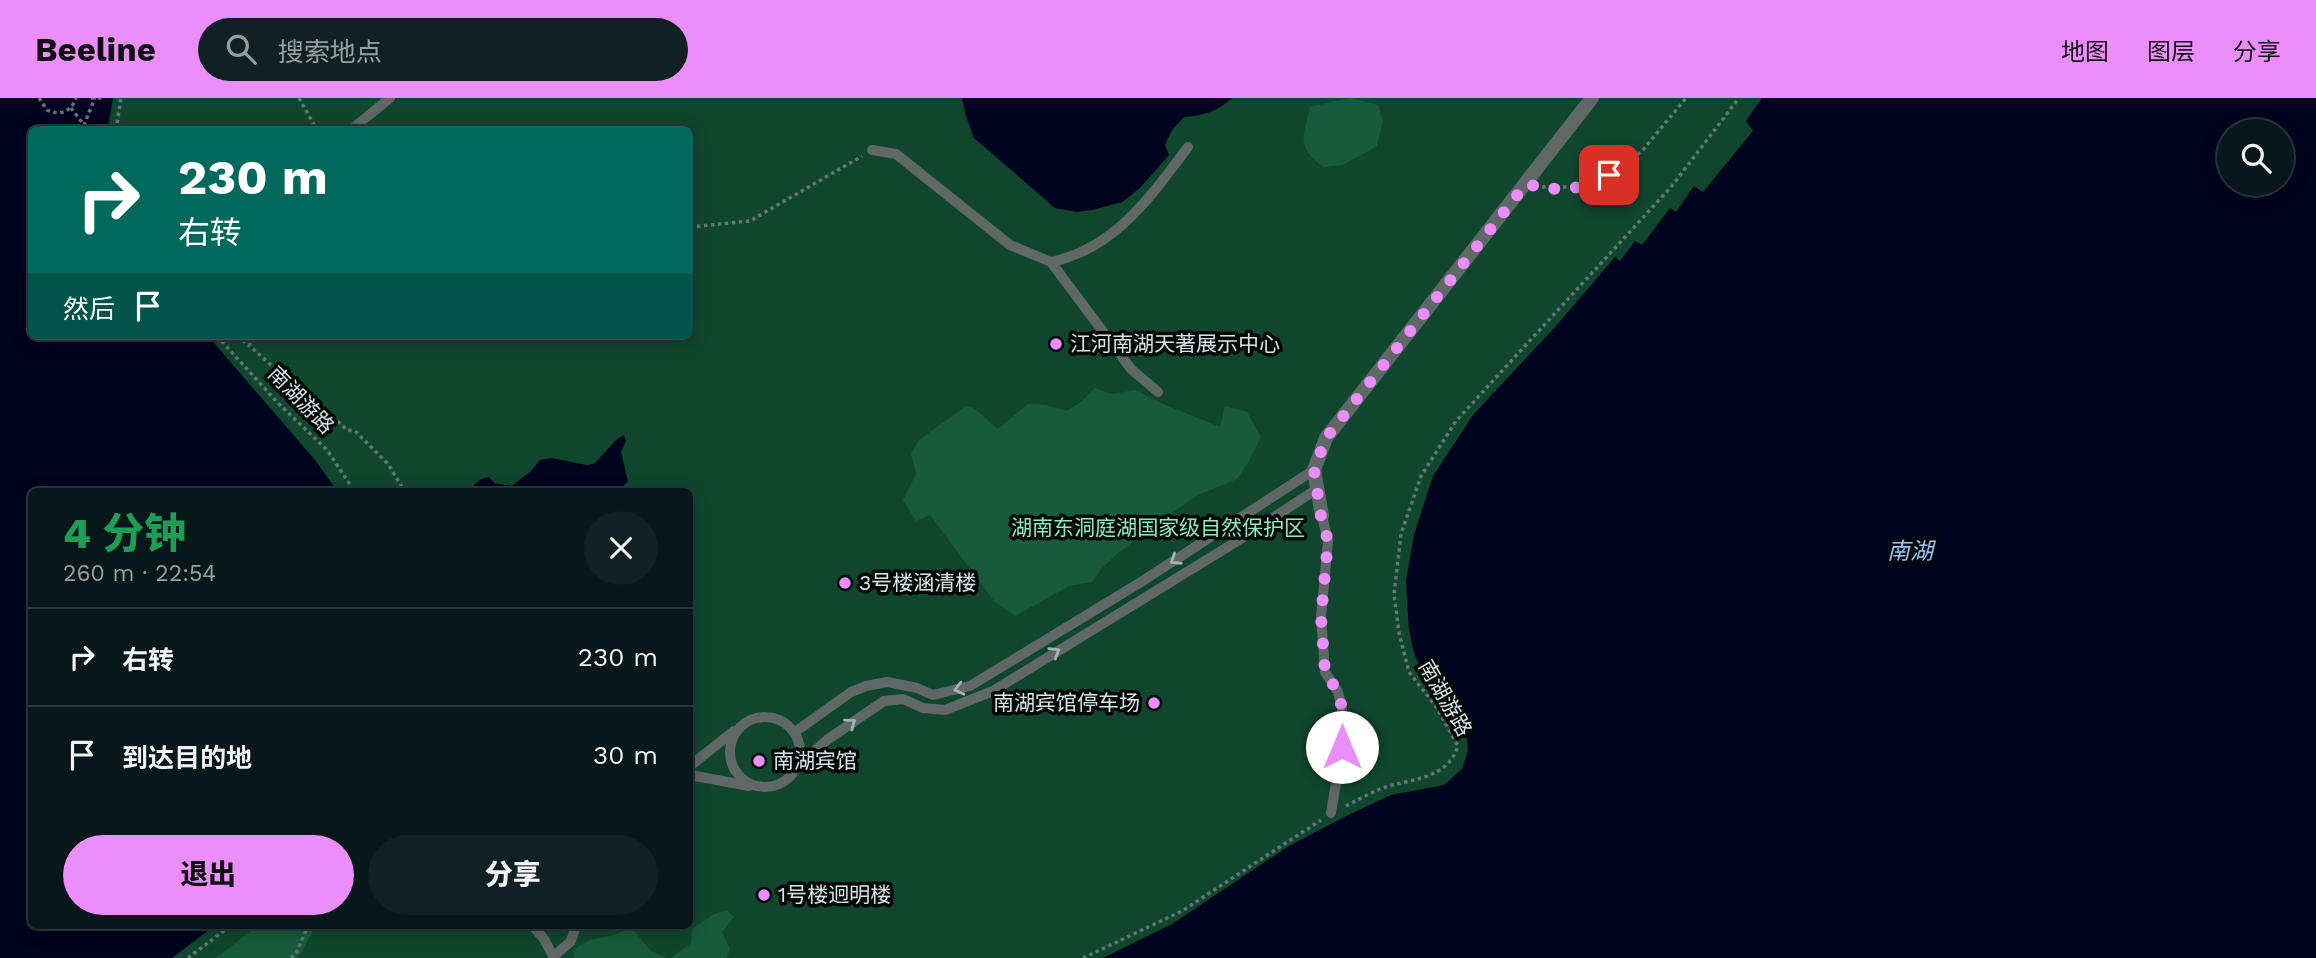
<!DOCTYPE html>
<html lang="zh">
<meta charset="utf-8">
<style>
body{margin:0;font-family:"Work Sans","Noto Sans SC",sans-serif;background:#112023;color:#f1f3f6;height:100vh;display:flex;flex-direction:column;font-size:26px;white-space:nowrap}
*{box-sizing:border-box;margin:0}
p{font-size:23px;color:#989fa2}
.icon{flex:none;width:38px;height:38px;fill:none;stroke:currentColor;stroke-width:2;stroke-linecap:round;stroke-linejoin:round}
.map{position:relative;flex:1;overflow:hidden}
.drawer{position:absolute;left:28px;top:390px;width:665px;height:441px;display:flex;flex-direction:column;background:#08171a;border-radius:10px;box-shadow:0 4px 18px #0003,0 0 0 2px #293639}
.drawer>*{flex:none}
.banner{position:absolute;left:28px;top:28px;width:665px;height:214px;border-radius:10px;box-shadow:0 4px 18px #0003,0 0 0 2px #293639;background:#00695c;color:#fff;overflow:hidden}
.buttons{position:absolute;left:2217px;top:21px;display:grid;gap:14px}
.buttons a{display:grid;place-items:center;width:77px;height:77px;border-radius:50%;background:#08171a;box-shadow:0 4px 18px #0003,0 0 0 2px #293639;font-size:35px}
.pin{position:absolute;display:grid;place-items:center;width:60px;height:60px;color:#fff;margin:-30px;border-radius:14px;box-shadow:0 4px 10px #0006}
.me{position:absolute;width:77px;margin:-38px;rotate:0deg;stroke-linejoin:round;filter:drop-shadow(0 0 5px #0008)}
.turn{display:flex;align-items:center;gap:24px;height:147px;padding:0 35px;font-size:32px}
.turn .icon{width:91px;height:91px;stroke-width:2.5}
.turn b{display:block;font-size:49px;line-height:60px}
.then{display:flex;align-items:center;height:66px;padding:0 35px;background:#0003;gap:14px;font-size:26px}
.round{display:grid;place-items:center;flex:none;width:74px;height:74px;border-radius:37px;background:#112023}
.headline{display:flex;align-items:center;justify-content:space-between;height:119px;padding:0 35px}
h1{font-size:42px;font-weight:800;line-height:52px;color:#1e9e55}
.primary-button{display:flex;gap:14px;margin-top:auto;padding:14px 35px}
.primary-button a{flex:1;height:80px;border-radius:42px;background:#eb8dfb;color:#111;font-size:28px;font-weight:800;line-height:80px;text-align:center}
.primary-button a+a{background:#112023;color:#f1f3f6}
ul{padding:0;list-style:none}
li{display:flex;align-items:center;gap:21px;height:98px;padding:0 35px;border-top:2px solid #293639}
li div{flex:1}
li b{display:block;font-size:26px}
li em{font-style:normal}
header{display:flex;align-items:center;gap:42px;box-sizing:border-box;height:98px;padding:0 35px;background:#eb8dfb;color:#111}
header strong{font-size:33px}
nav{display:flex;gap:38px;margin-inline-start:auto;font-size:24px}
.search{width:490px;height:63px;background:#112023;display:flex;align-items:center;gap:18px;box-sizing:border-box;padding:0 24px;border-radius:38px;color:#989fa2;font-size:26px}
.map>svg:first-child{display:block}
.green{fill:#10462e;fill-rule:evenodd}
.forest{fill:#175b3c}
.water{fill:#00041f;fill-rule:evenodd}
.lines{fill:none;stroke-linecap:round;stroke-linejoin:round}
.path{stroke:#637577;stroke-width:3.5;stroke-dasharray:3.5 3.5;stroke-linecap:butt}
.service{stroke:#5f6866;stroke-width:10}
.tertiary{stroke:#5f6866;stroke-width:14}
.oneway{stroke:#a7b2b2}
.route{stroke:#eb8dfb;stroke-width:12;stroke-dasharray:0 21.6}
.poi-dot{fill:#eb8dfb;stroke:#020808;stroke-width:2.5}
.labels{text-anchor:middle;stroke-width:7;stroke-linejoin:round;paint-order:stroke}
.poi-label{font-size:21px;fill:#d7e4e5;stroke:#020808;text-anchor:start}
.street-label{font-size:21px;fill:#d7e4e5;stroke:#020808}
.park-label{font-size:21px;fill:#8debb8;stroke:#020808}
.water-label{font-size:23px;font-style:italic;fill:#96c6fc;stroke:#020808}
</style>
<header>
<strong>Beeline</strong>
<div class="search"><svg class="icon" aria-label="search" viewBox="0 0 24 24"><circle cx="10" cy="10" r="6"/><path d="M15 15l6 6"/></svg>搜索地点</div>
<nav><a>地图</a><a>图层</a><a>分享</a></nav>
</header>
<div class="map">
<svg width="2316" height="860" viewBox="0 0 2316 860">
<rect width="100%" height="100%" fill="#0a1f22"/>
<path class="green" d="M0 0H2316V860H0ZM32 32H690V238H32ZM2230 33H2282V86H2230ZM32 394H690V828H32Z"/>
<g class="forest">
<path d="M1350 0 1378 7 1383 23 1377 48 1343 67 1323 69C1296 48 1303 39 1310 9Z"/>
<polygon points="1095,290 1112,296 1136,292 1163,306 1220,329 1225,308 1247,314 1261,339 1249,363 1237,381 1198,397 1176,412 1118,455 1102,470 1092,484 1069,488 1015,518 994,503 930,417 916,423 903,402 916,376 911,356 919,342 966,308 974,310 998,331 1028,306 1046,307 1066,313 1081,304"/>
<polygon points="727,812 734,819 722,834 730,851 727,860 671,860 691,845 692,831 714,816"/>
<polygon points="257,828 315,828 301,856 297,860 216,860"/>
<path d="M630 828 651 853 666 860H575L573 854C592 833 610 845 630 828Z"/>
</g>
<g class="water">
<polygon points="0,0 113,0 108,31 32,32 32,238 208,238 315,362 338,394 32,394 32,828 214,828 172,860 0,860"/>
<path d="M962 0H1232C1217 14 1204 17 1184 19L1172 32 1165 47 1169 57 1140 90 1122 104 1092 112 1077 114 1055 110 974 40 966 18Z"/>
<path d="M1762 0H2316V860H1103L1172 826 1289 748 1346 718 1391 697 1444 687 1462 671 1468 653 1467 639 1456 619 1426 582 1414 555 1409 532 1406 483 1414 437 1433 378 1473 317 1556 228 1615 159 1620 163 1635 143 1642 147 1670 110 1676 114 1694 88 1703 94 1753 33 1746 23ZM2282 33V86H2230V33Z"/>
<polygon points="624,337 626,343 621,354 628,383 617,394 478,394 474,387 481,381 489,379 494,385 512,388 531,373 540,362 551,360 587,367 594,366 617,341"/>
</g>
<g class="lines">
<g class="path">
<path d="M39 0 47 12C60 18 71 14 76 0"/>
<polyline points="91,0 105,0"/>
<polyline points="299,0 317,32"/>
<polyline points="71,10 84,27 95,0"/>
<polyline points="116,32 121,0"/>
<polyline points="1542,89 1586,89 1609,77 1642,53 1686,0"/>
<polyline points="690,129 750,123 862,58"/>
<polyline points="217,238 277,304 327,352 355,394"/>
<polyline points="237,238 250,248"/>
<polyline points="249,238 250,248 271,267 292,280 347,332 355,333 388,366 405,394"/>
<path d="M1346 708C1357 702 1369 696 1380 691 1409 680 1447 683 1458 648L1437 610 1409 574 1399 535 1394 496 1401 436 1421 378 1456 323 1671 89 1739 0"/>
<polyline points="188,860 230,828"/>
<polyline points="291,860 296,855 308,828"/>
<polyline points="1083,860 1182,813 1321,722"/>
</g>
<g class="service">
<polyline points="351,32 390,0"/>
<polyline points="872,52 896,56 1010,147 1051,164 1131,271 1158,294"/>
<path d="M1051 164C1115 151 1151 98 1188 49"/>
<polyline points="1322,418 1328,443 1321,519 1325,574 1338,594 1342,610 1342,649 1331,715"/>
<circle cx="765" cy="654" r="35"/>
<polyline points="795,634 851,594 866,588 887,584 917,590 933,597 970,588 1141,484 1314,372"/>
<polyline points="690,668 734,633"/>
<polyline points="798,668 827,642 884,603 903,601 923,610 945,612 993,593 1239,442 1317,391"/>
<polyline points="690,677 749,688"/>
<polyline points="533,828 544,841 554,860"/>
<polyline points="553,859 571,843 576,828"/>
</g>
<polyline class="tertiary" points="1322,418 1314,372 1326,340 1592,0"/>
</g>
<defs><path id="oneway-chevron" d="M-2-3.5L2.5 0L-2 3.5" fill="none" stroke-width="1.6" stroke-linecap="round" stroke-linejoin="round" transform="scale(1.75)"/></defs>
<g class="oneway">
<use href="#oneway-chevron" transform="translate(1175 462) rotate(147)"/>
<use href="#oneway-chevron" transform="translate(1055 554) rotate(-32)"/>
<use href="#oneway-chevron" transform="translate(959 591) rotate(166)"/>
<use href="#oneway-chevron" transform="translate(851 625) rotate(-36)"/>
</g>
<g class="lines">
<polyline class="route" points="1342,649 1342,610 1338,594 1325,574 1321,519 1328,443 1321,418 1314,372 1326,340 1526,86 1549,91 1586,89 1609,77"/>
</g>
<g class="poi-dot">
<circle cx="1056" cy="246" r="7"/>
<circle cx="845" cy="485" r="7"/>
<circle cx="1154" cy="605" r="7"/>
<circle cx="759" cy="663" r="7"/>
<circle cx="764" cy="797" r="7"/>
</g>
<g class="labels">
<g class="poi-label">
<text x="1070" y="253">江河南湖天著展示中心</text>
<text x="859" y="492">3号楼涵清楼</text>
<text x="1140" y="612" text-anchor="end">南湖宾馆停车场</text>
<text x="773" y="670">南湖宾馆</text>
<text x="778" y="804">1号楼迥明楼</text>
</g>
<g class="street-label">
<text transform="translate(301 302) rotate(46)" y="7">南湖游路</text>
<text transform="translate(1445 600) rotate(60)" y="7">南湖游路</text>
</g>
<g class="park-label">
<text x="1158" y="437">湖南东洞庭湖国家级自然保护区</text>
</g>
<g class="water-label">
<text x="1910" y="461">南湖</text>
</g>
</g>
</svg>
<div class="buttons">
<a><svg class="icon" aria-label="search" viewBox="0 0 24 24"><circle cx="10" cy="10" r="6"/><path d="M15 15l6 6"/></svg></a>
</div>
<div class="pin" style="left:1609px;top:77px;background:#d93025"><svg class="icon" aria-label="arrive" viewBox="0 0 24 24"><path d="M6 21V4h12l-3 4 3 4H6"/></svg></div>
<svg class="me" style="left:1342px;top:649px" viewBox="-20 -20 40 40"><circle r="19" fill="#fff"/><path d="M0-13L10 11 0 6-10 11z" fill="#eb8dfb"/></svg>
<div class="banner">
<div class="turn"><svg class="icon" aria-label="right" viewBox="0 0 24 24"><path d="M7 20v-9h11M14 6l5 5-5 5"/></svg><div><b>230 m</b>右转</div></div>
<div class="then">然后<svg class="icon" aria-label="arrive" viewBox="0 0 24 24"><path d="M6 21V4h12l-3 4 3 4H6"/></svg></div>
</div>
<section class="drawer">
<div class="headline"><div><h1>4 分钟</h1><p>260 m · 22:54</p></div><a class="round"><svg class="icon" aria-label="close" viewBox="0 0 24 24"><path d="M6 6l12 12M18 6L6 18"/></svg></a></div>
<ul>
<li><svg class="icon" aria-label="right" viewBox="0 0 24 24"><path d="M7 20v-9h11M14 6l5 5-5 5"/></svg><div><b>右转</b></div><em>230 m</em></li>
<li><svg class="icon" aria-label="arrive" viewBox="0 0 24 24"><path d="M6 21V4h12l-3 4 3 4H6"/></svg><div><b>到达目的地</b></div><em>30 m</em></li>
</ul>
<div class="primary-button"><a>退出</a><a>分享</a></div>
</section>
</div>
